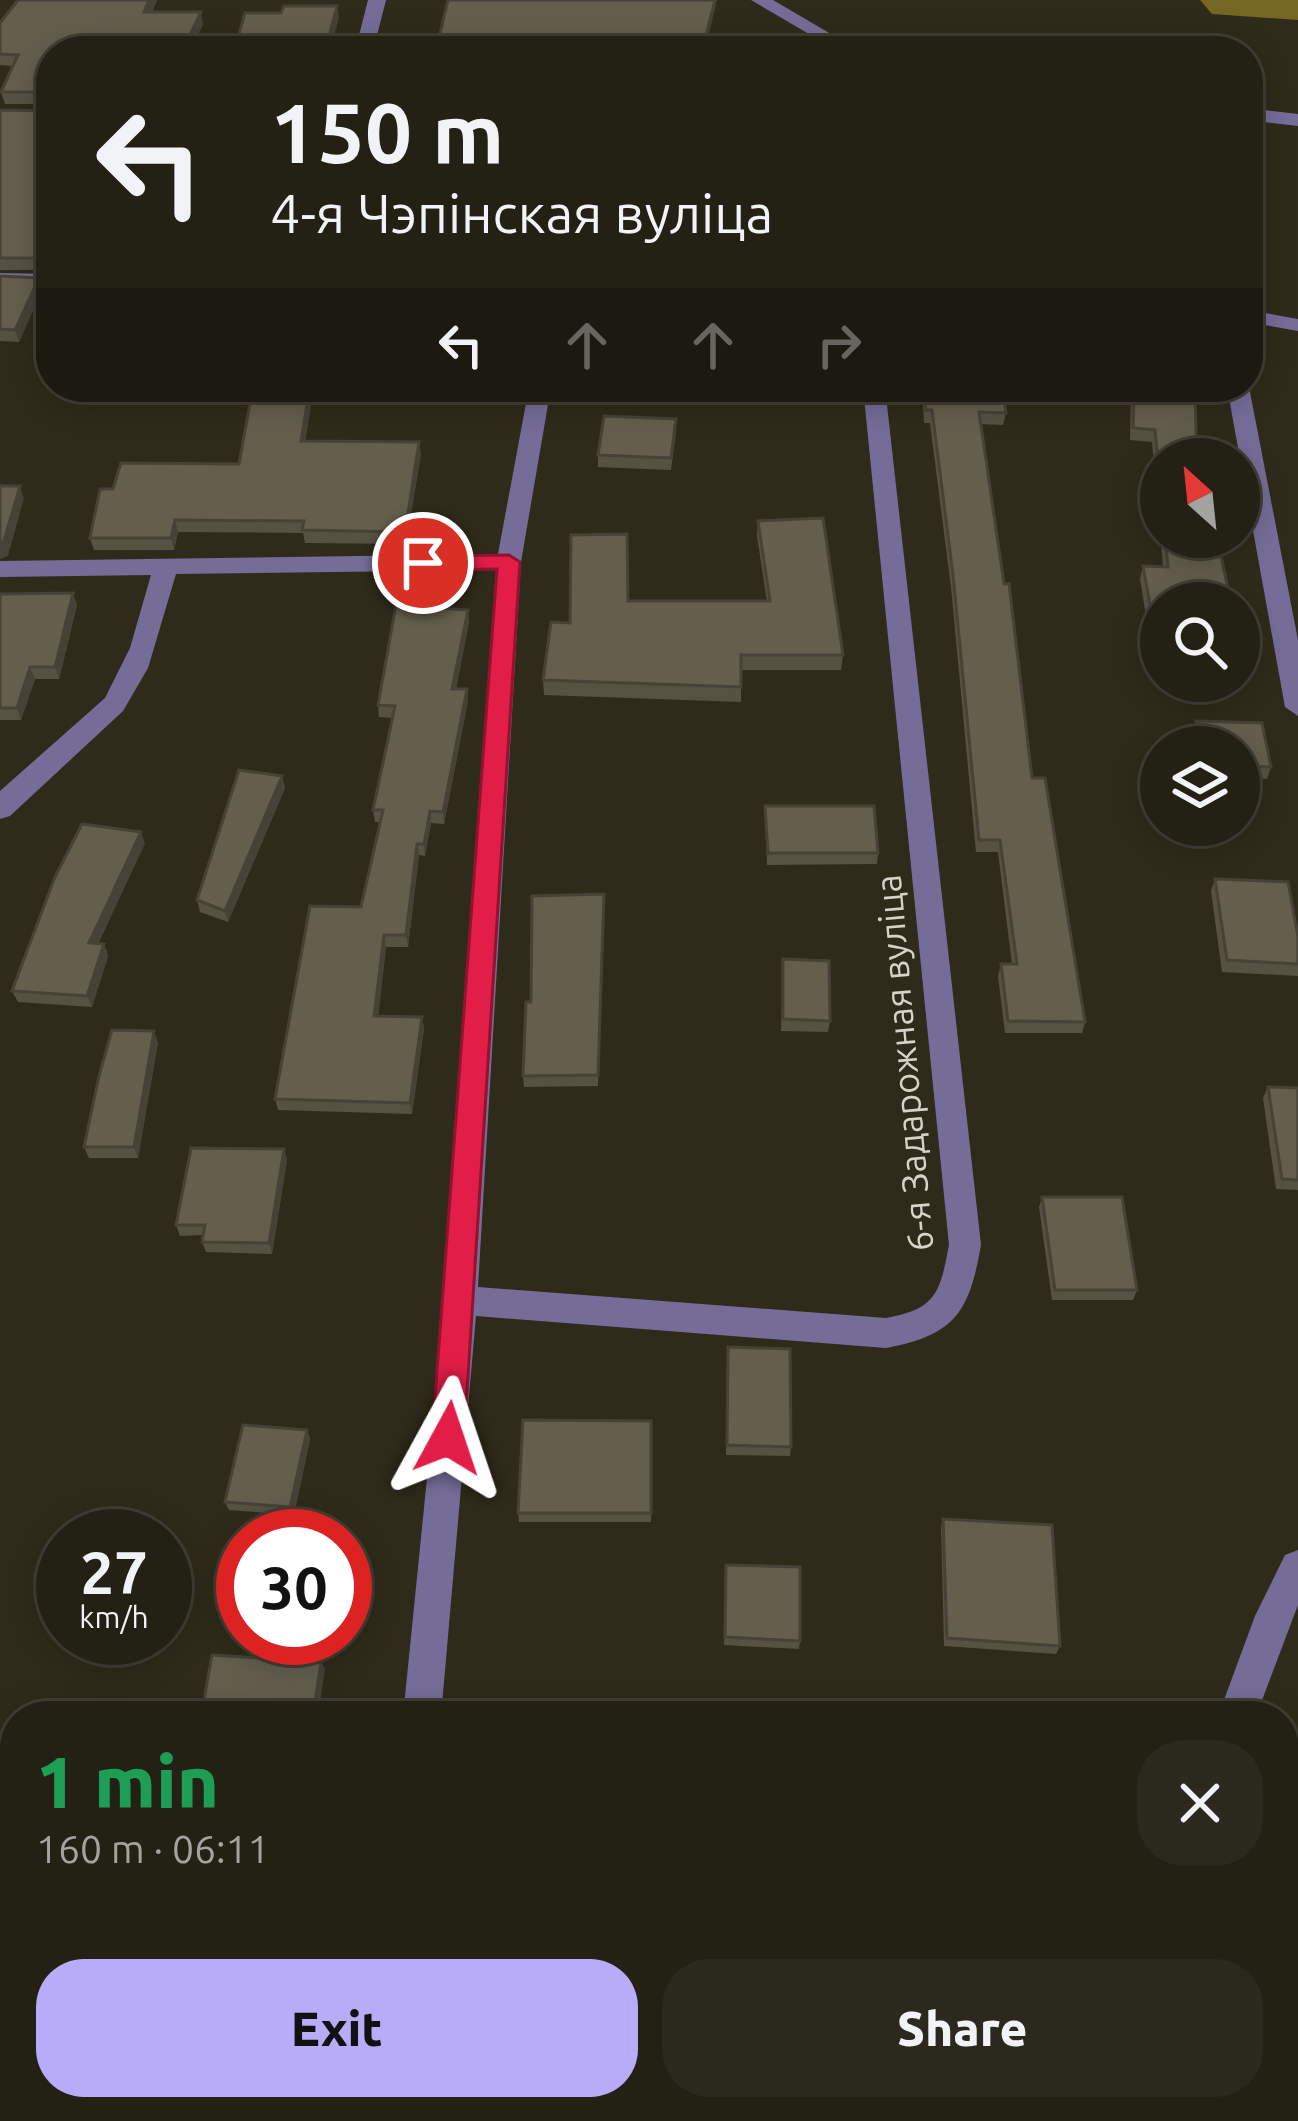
<!DOCTYPE html>
<meta charset="utf-8">
<style>
body{margin:0;font-family:Ubuntu,sans-serif;background:#2b281d;color:#f1f3f6;height:100vh;display:flex;flex-direction:column;font-size:45px;white-space:nowrap}
*{box-sizing:border-box;margin:0}
p{font-size:39px;color:#a3a3a0}
.icon{flex:none;width:66px;height:66px;fill:none;stroke:currentColor;stroke-width:2;stroke-linecap:round;stroke-linejoin:round}
.map{position:relative;flex:1;overflow:hidden}
.drawer{position:absolute;left:0px;top:1701px;width:1299px;height:420px;display:flex;flex-direction:column;background:#232014;border-radius:48px 48px 0 0;box-shadow:0 6px 30px #0003,0 0 0 3px #403e34}
.drawer>*{flex:none}
.top-card{position:absolute;left:36px;top:36px;width:1227px;height:366px;border-radius:48px;box-shadow:0 6px 30px #0003,0 0 0 3px #403e34;background:#232014;color:#f1f3f6;overflow:hidden}
.needle{width:78px;rotate:333deg}
.controls{position:absolute;left:1140px;top:438px;display:grid;gap:24px}
.controls a{display:grid;place-items:center;width:120px;height:120px;border-radius:50%;background:#232014;box-shadow:0 6px 30px #0003,0 0 0 3px #403e34;font-size:60px}
.speed{position:absolute;left:36px;top:1509px;display:flex;gap:24px;font-size:60px;font-weight:700;text-align:center}
.speed>*{display:grid;place-content:center;width:156px;height:156px;border-radius:50%;background:#232014;box-shadow:0 6px 30px #0003,0 0 0 3px #403e34;line-height:1}
.speed small{font-size:30px;font-weight:400}
.speed .limit{border:18px solid #d22;background:#fff;color:#111}
.pin{position:absolute;display:grid;place-items:center;width:102px;height:102px;color:#fff;margin:-51px;border:6px solid #fff;border-radius:50%;box-shadow:0 3px 12px #0007}
.me{position:absolute;width:132px;margin:-66px;rotate:5deg;stroke-linejoin:round;filter:drop-shadow(0 0 9px #0008)}
.turn{display:flex;align-items:center;gap:42px;height:252px;padding:0 36px;font-size:54px}
.turn .icon{width:156px;height:156px;stroke-width:2.5}
.turn b{display:block;font-size:84px;line-height:102px}
.lanes{display:flex;align-items:center;height:114px;padding:0 36px;background:#0003;justify-content:center;gap:60px;direction:ltr}
.lanes .off{opacity:.35}
.round{display:grid;place-items:center;flex:none;width:126px;height:126px;border-radius:48px;background:#2b281d}
.summary{display:flex;align-items:center;justify-content:space-between;height:204px;padding:0 36px}
h1{font-size:72px;font-weight:800;line-height:90px;color:#1e9e55}
.cta{display:flex;gap:24px;margin-top:auto;padding:24px 36px}
.cta a{flex:1;height:138px;border-radius:48px;background:#b8abf7;color:#111;font-size:48px;font-weight:800;line-height:138px;text-align:center}
.cta a+a{background:#2b281d;color:#f1f3f6}
.map>svg:first-child{display:block}
.green{fill:#4a400c}
.forest{fill:#746623}
.water{fill:#19093a;stroke:#524665;stroke-width:3}
.lines{fill:none;stroke-linecap:round;stroke-linejoin:round}
.minor{fill:#756d98;fill-rule:evenodd}
.wall{fill:#565242}
.shaded-wall{fill:#464236}
.building{fill:#645f4d;stroke:#464236;stroke-width:3}
.route{fill:#e11d48;stroke:#92132f;stroke-width:3}
.labels{text-anchor:middle;stroke-width:9;stroke-linejoin:round;paint-order:stroke}
.street-label{font-size:36px;fill:#d6d3c9;stroke:#2f2b1a}
</style>
<div class="map">
<svg width="1298" height="2121" viewBox="0 0 1298 2121">
<rect width="100%" height="100%" fill="#2f2b1a"/>
<polygon class="green" points="617,2106 730,2106 743,2121 631,2121"/>
<polygon class="forest" points="1200,0 1298,0 1298,20 1212,14"/>
<polygon class="water" points="746,2106 980,2106 990,2121 762,2121"/>
<g class="lines">
<g class="minor">
<polygon points="368,0 386,0 373,51 355,51"/>
<polygon points="751,0 773,0 860,51 838,51"/>
<polygon points="1248,108 1298,114 1298,126 1248,120"/>
<polygon points="0,273 51,274 51,286 0,285"/>
<polygon points="1248,310 1298,319 1298,331 1248,322"/>
<path d="M529 387H551L521 562 478 1287 886 1318C937 1309 940 1292 949 1245L863 387H885L981 1245C969 1313 955 1335 886 1348L476 1316 441 1716H403L445 1300 496 570 176 574 148 668 123 711 10 816 0 819V791L105 698 130 648 151 575 0 577V561L498 554Z"/>
<polygon points="1227,387 1249,387 1298,640 1298,716 1285,707"/>
<polygon points="1298,1550 1298,1605 1256,1716 1218,1716 1255,1616 1285,1555"/>
<polygon points="1298,1984 1298,2026 1284,2027 1284,1985"/>
<polygon points="378,2106 420,2106 419,2121 377,2121"/>
<polygon points="1136,2106 1221,2106 1221,2121 1142,2121"/>
</g>
</g>
<g class="wall">
<polygon points="18,0 157,0 152,12 203,24 190,51 51,51 51,104 5,104 1,92 13,66 0,65 0,23"/>
<polygon points="717,0 600,50 518,49 436,51"/>
<polygon points="0,110 51,111 51,270 0,270"/>
<polygon points="0,276 42,290 19,342 0,341"/>
<polygon points="253,387 314,387 305,441 421,454 406,544 305,543 303,533 178,532 174,550 94,550 90,538 113,489 239,464"/>
<polygon points="922,387 1003,387 1006,413 1003,425 980,424 1032,778 1085,1022 1082,1033 1005,1033 998,976 1001,964 1012,964 998,852 976,852 951,587 930,423 924,423"/>
<polygon points="1131,387 1181,387 1161,459 1161,537 1217,537 1161,603 1161,622 1147,622 1140,579 1143,566 1163,567 1152,442 1130,440"/>
<polygon points="676,431 671,470 598,467 598,455"/>
<polygon points="758,521 843,655 841,670 741,670 741,702 544,695 543,680 570,623 628,601 767,601 757,536"/>
<polygon points="0,594 77,605 59,679 35,679 21,720 0,720"/>
<polygon points="444,609 468,610 469,622 456,689 468,701 444,824 431,823 425,856 419,855 408,947 386,947 378,1016 422,1017 424,1029 412,1114 278,1110 275,1099 361,907 380,822 375,822 373,810 393,718 379,717 378,705"/>
<polygon points="1196,721 1262,723 1271,767 1267,779 1239,778 1239,747 1194,747 1192,733"/>
<polygon points="282,776 285,788 228,922 200,912 197,900"/>
<polygon points="765,806 878,853 877,864 767,865"/>
<polygon points="145,843 98,944 104,944 108,956 92,1007 18,1002 12,991"/>
<polygon points="1215,879 1298,937 1298,976 1222,972 1211,891"/>
<polygon points="604,906 598,1086 524,1087 523,1076 531,1002"/>
<polygon points="783,959 830,1021 828,1032 781,1031"/>
<polygon points="158,1042 138,1158 89,1158 84,1147"/>
<polygon points="1268,1087 1298,1088 1298,1190 1276,1189 1263,1098"/>
<polygon points="284,1149 287,1160 272,1254 206,1252 202,1242 203,1235 180,1236 176,1225"/>
<polygon points="1042,1197 1137,1290 1133,1300 1052,1300 1039,1207"/>
<polygon points="728,1347 791,1447 790,1456 726,1455"/>
<polygon points="651,1421 651,1522 519,1522 518,1513"/>
<polygon points="307,1430 310,1439 294,1515 229,1510 225,1502"/>
<polygon points="943,1519 1060,1646 1056,1654 944,1646 941,1527"/>
<polygon points="726,1565 800,1641 799,1649 724,1645"/>
</g>
<g class="shaded-wall">
<polygon points="149,0 157,0 147,23 144,12"/>
<polygon points="715,0 717,0 705,51 702,51"/>
<polygon points="337,6 339,18 330,51 327,44"/>
<polygon points="201,12 203,24 190,51 182,51"/>
<polygon points="39,278 42,290 19,342 15,330"/>
<polygon points="310,387 314,387 303,453 301,441"/>
<polygon points="419,442 421,454 406,544 405,532"/>
<polygon points="20,486 24,498 8,556 0,559 0,545"/>
<polygon points="175,520 178,532 174,550 171,538"/>
<polygon points="73,593 77,605 59,679 55,667"/>
<polygon points="468,610 469,622 454,701 452,689"/>
<polygon points="30,667 35,679 21,720 17,708"/>
<polygon points="467,689 468,701 444,824 443,812"/>
<polygon points="282,776 285,788 228,922 225,911"/>
<polygon points="430,811 431,823 425,856 424,844"/>
<polygon points="141,832 145,843 93,954 89,943"/>
<polygon points="417,844 419,855 408,947 406,935"/>
<polygon points="384,935 386,947 377,1027 374,1016"/>
<polygon points="104,944 108,956 92,1007 87,996"/>
<polygon points="422,1017 424,1029 412,1114 410,1103"/>
<polygon points="154,1031 158,1042 138,1158 134,1147"/>
<polygon points="284,1149 287,1160 272,1254 269,1243"/>
<polygon points="307,1430 310,1439 294,1515 290,1507"/>
<polygon points="321,1662 325,1669 318,1716 313,1716"/>
</g>
<g class="building">
<polygon points="18,0 149,0 144,12 201,12 182,51 51,51 51,95 48,92 1,92 18,55 0,54 0,23"/>
<polygon points="448,0 715,0 702,51 599,51 603,38 517,37 514,51 436,51"/>
<polygon points="284,6 337,6 327,44 335,44 334,51 234,51 245,13 281,13"/>
<polygon points="982,38 1025,42 1025,51 982,51"/>
<polygon points="0,110 51,111 51,252 49,258 0,258"/>
<polygon points="0,276 39,278 15,330 0,329"/>
<polygon points="253,387 310,387 301,441 419,442 405,532 302,530 304,521 175,520 171,538 90,538 100,489 113,489 121,463 239,464"/>
<polygon points="924,387 1003,387 1006,413 979,412 1004,584 1009,584 1032,778 1045,778 1085,1022 1008,1021 1001,964 1017,964 1000,840 979,840 953,575 932,410 926,410"/>
<polygon points="1134,387 1181,387 1180,396 1195,397 1197,459 1161,459 1161,495 1155,430 1133,428"/>
<polygon points="604,416 676,419 671,458 598,455"/>
<polygon points="0,486 20,486 3,544 0,545"/>
<polygon points="823,518 843,655 741,655 741,687 543,680 551,622 570,623 571,535 627,534 628,601 770,601 758,521"/>
<polygon points="1165,537 1217,537 1231,603 1161,603 1161,610 1151,610 1143,566 1168,567"/>
<polygon points="73,593 55,667 30,667 17,708 0,708 0,594"/>
<polygon points="398,594 443,596 441,608 468,610 452,689 467,689 443,812 430,811 424,844 417,844 406,935 384,935 374,1016 422,1017 410,1103 275,1099 310,906 361,907 383,810 373,810 395,706 378,705"/>
<polygon points="1196,721 1262,723 1271,767 1239,766 1239,747 1200,747"/>
<polygon points="239,770 282,776 225,911 197,900"/>
<polygon points="765,806 874,806 878,853 768,853"/>
<polygon points="82,824 141,832 89,943 104,944 87,996 12,991 55,877"/>
<polygon points="1215,879 1288,882 1298,937 1298,964 1227,960"/>
<polygon points="604,894 598,1075 523,1076 526,1002 531,1002 532,896"/>
<polygon points="783,959 829,961 830,1021 783,1019"/>
<polygon points="112,1030 154,1031 134,1147 84,1147 99,1076"/>
<polygon points="1268,1087 1298,1088 1298,1180 1282,1179"/>
<polygon points="191,1148 284,1149 269,1243 202,1242 205,1225 176,1225"/>
<polygon points="1042,1197 1122,1197 1137,1290 1055,1290"/>
<polygon points="728,1347 790,1349 791,1447 727,1445"/>
<polygon points="523,1420 651,1421 651,1513 518,1513"/>
<polygon points="243,1425 307,1430 290,1507 225,1502"/>
<polygon points="943,1519 1052,1525 1060,1646 947,1638"/>
<polygon points="726,1565 800,1567 800,1641 725,1637"/>
<polygon points="212,1655 321,1662 313,1716 201,1716"/>
</g>
<polygon class="route" points="509,555 520,562 464,1438 459,1449 448,1453 437,1449 432,1438 497,569 423,570 412,563 423,556"/>
<g class="labels">
<g class="street-label">
<text transform="translate(904 1063) rotate(-95)" y="13">6-я Задарожная вуліца</text>
</g>
</g>
</svg>
<div class="controls">
<a><svg class="needle" viewBox="-14 -14 28 28"><path d="M0-13l5 13h-10z" fill="#e53935"/><path d="M0 13l5-13h-10z" fill="#a3a3a0"/></svg></a>
<a><svg class="icon" aria-label="search" viewBox="0 0 24 24"><circle cx="10" cy="10" r="6"/><path d="M15 15l6 6"/></svg></a>
<a><svg class="icon" aria-label="layers" viewBox="0 0 24 24"><path d="M12 4l9 5-9 5-9-5zM3 14l9 5 9-5"/></svg></a>
</div>
<div class="speed"><div>27<small>km/h</small></div><div class="limit">30</div></div>
<div class="pin" style="left:423px;top:563px;background:#d93025"><svg class="icon" aria-label="arrive" viewBox="0 0 24 24"><path d="M6 21V4h12l-3 4 3 4H6"/></svg></div>
<svg class="me" style="left:448px;top:1438px" viewBox="-20 -20 40 40"><path d="M0-17L14 15 0 8-14 15z" fill="#e11d48" stroke="#fff" stroke-width="4"/></svg>
<div class="top-card">
<div class="turn"><svg class="icon" aria-label="left" viewBox="0 0 24 24"><path d="M17 20v-9H6M10 6l-5 5 5 5"/></svg><div><b>150 m</b>4-я Чэпінская вуліца</div></div>
<div class="lanes"><svg class="icon" aria-label="left" viewBox="0 0 24 24"><path d="M17 20v-9H6M10 6l-5 5 5 5"/></svg><svg class="icon off" aria-label="ahead" viewBox="0 0 24 24"><path d="M12 20V5M6 11l6-6 6 6"/></svg><svg class="icon off" aria-label="ahead" viewBox="0 0 24 24"><path d="M12 20V5M6 11l6-6 6 6"/></svg><svg class="icon off" aria-label="right" viewBox="0 0 24 24"><path d="M7 20v-9h11M14 6l5 5-5 5"/></svg></div>
</div>
<section class="drawer">
<div class="summary"><div><h1>1 min</h1><p>160 m · 06:11</p></div><a class="round"><svg class="icon" aria-label="close" viewBox="0 0 24 24"><path d="M6 6l12 12M18 6L6 18"/></svg></a></div>
<div class="cta"><a>Exit</a><a>Share</a></div>
</section>
</div>
